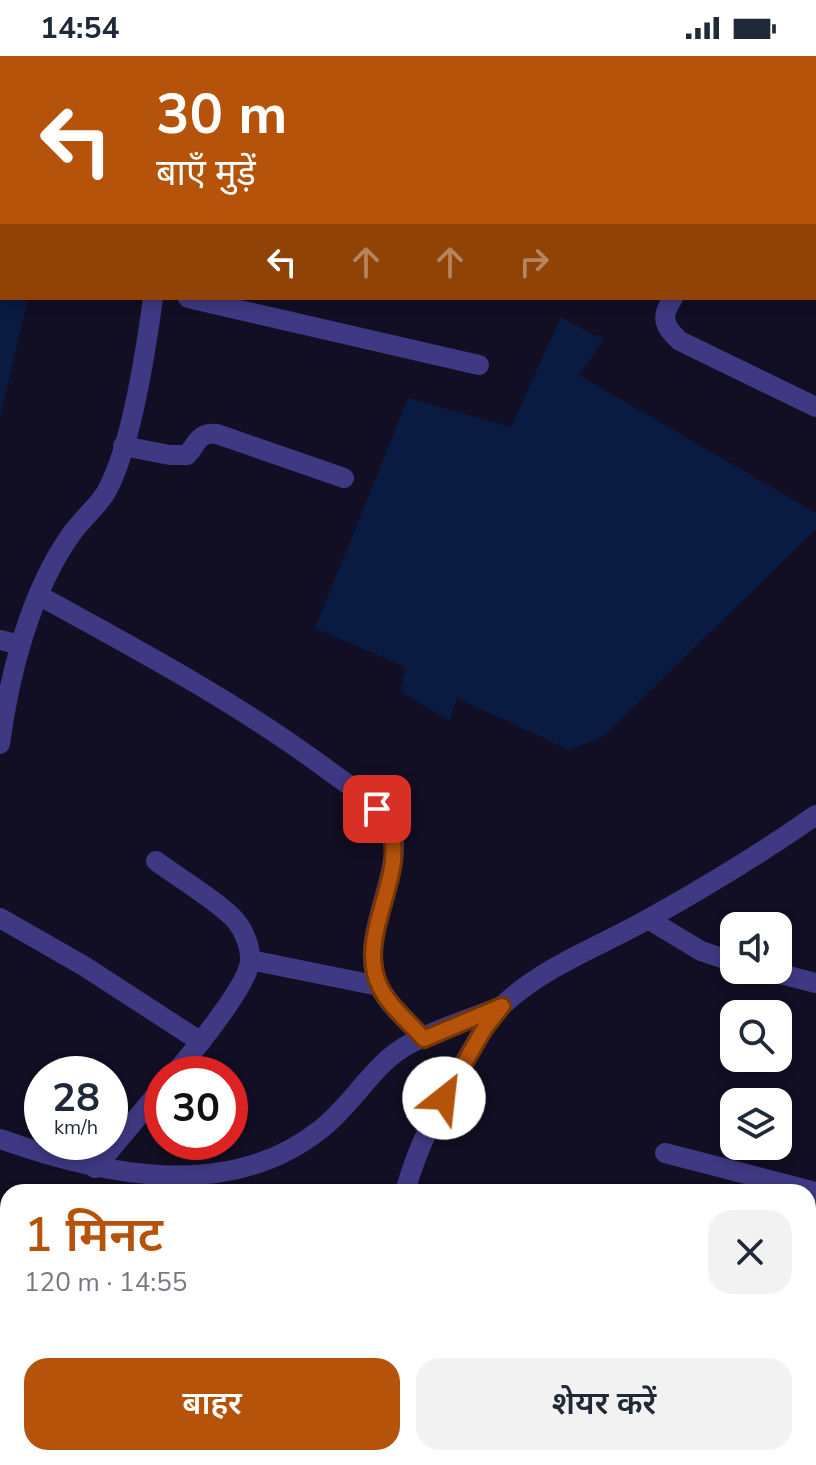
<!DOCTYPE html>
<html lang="hi">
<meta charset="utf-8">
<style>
body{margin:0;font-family:"Nunito Sans","Noto Sans Devanagari",sans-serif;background:#f2f2f3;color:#1f2937;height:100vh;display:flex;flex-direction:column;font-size:30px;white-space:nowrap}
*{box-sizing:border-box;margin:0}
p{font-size:26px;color:#747a83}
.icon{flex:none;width:44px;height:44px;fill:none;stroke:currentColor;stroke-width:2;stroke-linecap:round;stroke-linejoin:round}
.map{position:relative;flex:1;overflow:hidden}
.drawer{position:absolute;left:0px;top:1128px;width:816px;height:282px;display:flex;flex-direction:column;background:#fff;border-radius:24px 24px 0 0;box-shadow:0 4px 12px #0003}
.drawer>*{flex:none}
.guide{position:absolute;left:0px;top:0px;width:816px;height:244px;box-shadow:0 4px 12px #0003;background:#b45309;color:#fff;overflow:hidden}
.buttons{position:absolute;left:720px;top:856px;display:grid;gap:16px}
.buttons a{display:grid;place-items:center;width:72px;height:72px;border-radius:16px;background:#fff;box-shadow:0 4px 12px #0003;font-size:40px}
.speed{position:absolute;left:24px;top:1000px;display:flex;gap:16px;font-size:40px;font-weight:700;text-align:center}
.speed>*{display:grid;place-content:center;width:104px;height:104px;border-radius:50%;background:#fff;box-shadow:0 4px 12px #0003;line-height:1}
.speed small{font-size:20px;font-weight:400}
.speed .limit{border:12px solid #d22;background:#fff;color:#111}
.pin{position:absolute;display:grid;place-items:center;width:68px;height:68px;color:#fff;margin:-34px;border-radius:16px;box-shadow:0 4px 12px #0006}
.me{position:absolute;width:88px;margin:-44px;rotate:29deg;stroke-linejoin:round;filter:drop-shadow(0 0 6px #0008)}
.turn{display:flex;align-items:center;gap:28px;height:168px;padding:0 24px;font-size:36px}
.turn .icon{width:104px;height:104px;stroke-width:2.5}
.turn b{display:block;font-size:56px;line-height:68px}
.lanes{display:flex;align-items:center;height:76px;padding:0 24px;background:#0003;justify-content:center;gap:40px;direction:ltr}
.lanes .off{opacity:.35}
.round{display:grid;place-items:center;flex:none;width:84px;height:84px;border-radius:24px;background:#f2f2f3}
.headline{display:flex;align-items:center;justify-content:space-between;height:136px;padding:0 24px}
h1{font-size:48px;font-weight:600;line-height:60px;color:#b45309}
.action{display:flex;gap:16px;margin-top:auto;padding:16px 24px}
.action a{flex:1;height:92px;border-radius:24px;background:#b45309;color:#fff;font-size:32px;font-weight:600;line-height:92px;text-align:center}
.action a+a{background:#f2f2f3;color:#1f2937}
.status{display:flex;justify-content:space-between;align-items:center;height:56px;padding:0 40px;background:#fff;direction:ltr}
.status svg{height:22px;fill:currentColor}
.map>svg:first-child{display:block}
.water{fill:#091b41}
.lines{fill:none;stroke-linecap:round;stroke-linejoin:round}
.street{stroke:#3f3983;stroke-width:20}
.secondary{stroke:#7167ff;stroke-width:20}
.route-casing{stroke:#753606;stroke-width:20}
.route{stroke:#b45309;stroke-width:14}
</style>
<div class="status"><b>14:54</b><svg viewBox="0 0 49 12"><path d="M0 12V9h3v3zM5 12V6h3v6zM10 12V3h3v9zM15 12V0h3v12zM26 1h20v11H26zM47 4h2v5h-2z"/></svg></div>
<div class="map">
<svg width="816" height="1409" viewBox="0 0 816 1409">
<rect width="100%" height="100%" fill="#120e23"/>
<g class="water">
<polygon points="0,61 2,61 2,242 28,242 0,361"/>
<polygon points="561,261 604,284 579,319 816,457 816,473 604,680 569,694 457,642 450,665 401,636 405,611 315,572 408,342 511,371"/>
</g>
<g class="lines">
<g class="street">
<polyline points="180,2 180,0"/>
<polyline points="281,2 291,0"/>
<polyline points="188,242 479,309"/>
<path d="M673 242C660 261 664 271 680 285L816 351"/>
<path d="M123 390 170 399H187C198 387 198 376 217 378L344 422"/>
<path d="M40 540C140 595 240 648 332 717 351 731 379 748 390 770 409 813 354 881 380 932 390 951 410 967 424 983"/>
<polyline points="0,584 20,589"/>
<path d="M0 688C9 620 30 537 70 480 80 465 95 453 105 438 131 394 146 294 153 242"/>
<path d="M156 805C176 820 222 848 236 865 244 875 251 891 250 905 248 930 192 997 174 1018"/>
<polyline points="0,862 84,910 201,986"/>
<polyline points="648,863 701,895 734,906"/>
<polyline points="250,904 379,930"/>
<polyline points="765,914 816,927"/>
<path d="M0 1083C101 1119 229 1147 321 1073 347 1053 364 1024 389 1002 415 979 466 965 499 951"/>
<polyline points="665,1097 816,1136"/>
<polyline points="95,1112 162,1032"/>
<path d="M405 1136C418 1087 443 1042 469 998 479 981 489 962 504 948 546 909 601 890 650 862 707 830 763 796 816 759"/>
<polyline points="0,1252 8,1272"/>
<polyline points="0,1364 8,1358"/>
<polyline points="808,1393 816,1395"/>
<polyline points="377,1402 385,1409"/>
<polyline points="431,1402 431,1409"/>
<polyline points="162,1409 170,1402"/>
</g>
<g class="secondary">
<polyline points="772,0 775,2"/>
<polyline points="814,24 816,25"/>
</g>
</g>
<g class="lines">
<g class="route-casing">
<path id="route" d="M377 753C381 760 388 766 390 774 407 822 355 880 380 931 389 950 410 967 424 983L502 950 484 973 444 1042"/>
</g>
<use href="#route" class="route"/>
</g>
</svg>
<div class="buttons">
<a><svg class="icon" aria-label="sound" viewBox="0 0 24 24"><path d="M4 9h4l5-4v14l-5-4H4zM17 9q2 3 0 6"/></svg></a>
<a><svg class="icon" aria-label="search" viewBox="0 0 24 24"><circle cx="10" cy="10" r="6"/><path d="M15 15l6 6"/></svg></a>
<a><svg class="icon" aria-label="layers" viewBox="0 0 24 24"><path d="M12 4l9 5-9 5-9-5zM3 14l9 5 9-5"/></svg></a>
</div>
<div class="speed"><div>28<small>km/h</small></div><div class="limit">30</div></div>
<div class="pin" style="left:377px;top:753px;background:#d93025"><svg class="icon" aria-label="arrive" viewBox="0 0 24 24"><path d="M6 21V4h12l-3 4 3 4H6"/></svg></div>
<svg class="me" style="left:444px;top:1042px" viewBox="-20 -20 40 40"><circle r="19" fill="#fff"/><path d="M0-13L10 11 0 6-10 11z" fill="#b45309"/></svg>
<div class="guide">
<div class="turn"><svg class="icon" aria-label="left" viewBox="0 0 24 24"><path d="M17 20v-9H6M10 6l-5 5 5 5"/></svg><div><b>30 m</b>बाएँ मुड़ें</div></div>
<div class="lanes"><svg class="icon" aria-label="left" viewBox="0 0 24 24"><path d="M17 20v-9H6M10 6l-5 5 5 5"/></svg><svg class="icon off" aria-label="ahead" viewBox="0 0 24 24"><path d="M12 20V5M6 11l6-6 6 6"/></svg><svg class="icon off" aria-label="ahead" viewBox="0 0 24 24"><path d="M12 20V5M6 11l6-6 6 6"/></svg><svg class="icon off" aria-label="right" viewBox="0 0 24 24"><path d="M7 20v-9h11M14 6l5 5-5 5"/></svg></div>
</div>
<section class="drawer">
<div class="headline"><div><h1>1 मिनट</h1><p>120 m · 14:55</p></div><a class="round"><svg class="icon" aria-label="close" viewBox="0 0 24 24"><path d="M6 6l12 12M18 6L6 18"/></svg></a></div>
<div class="action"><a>बाहर</a><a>शेयर करें</a></div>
</section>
</div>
